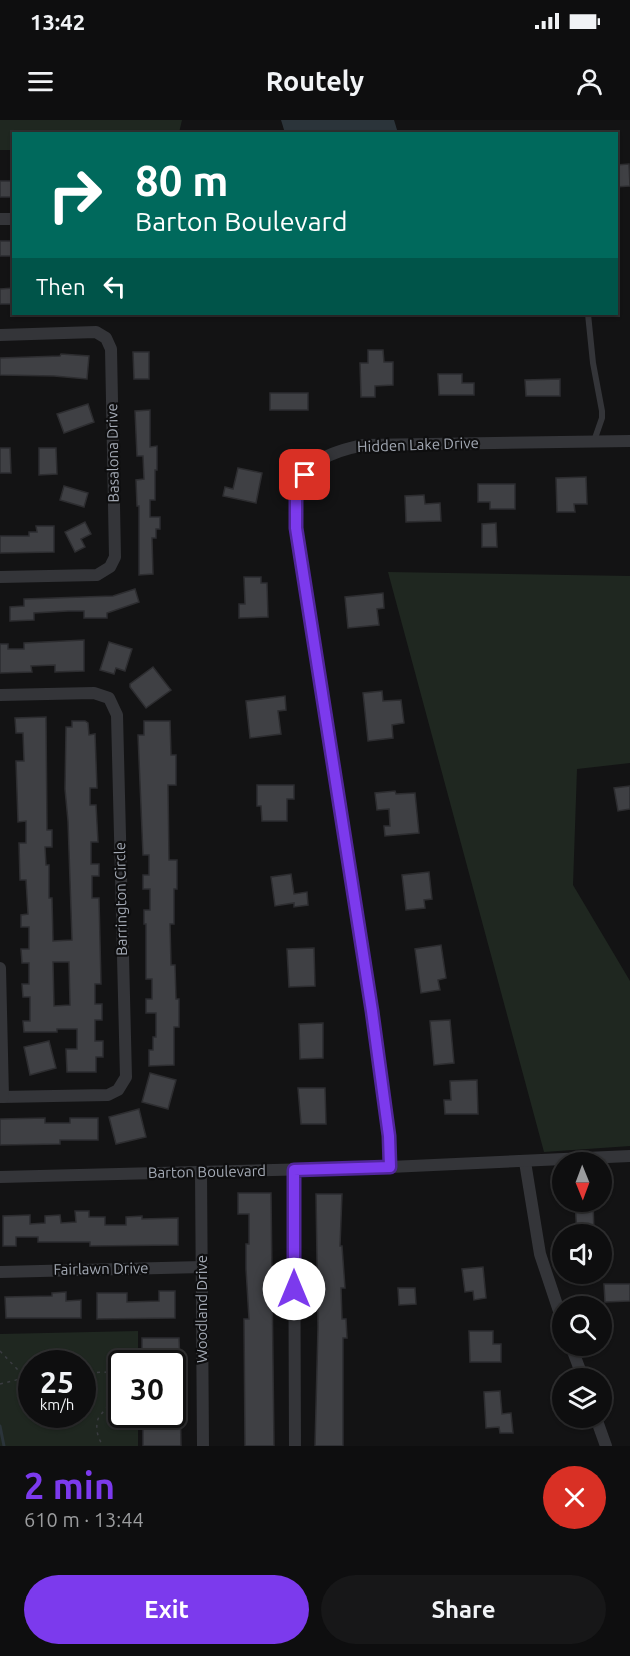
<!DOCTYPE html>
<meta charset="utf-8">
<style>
body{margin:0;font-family:Ubuntu,sans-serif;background:#171718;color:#f1f3f6;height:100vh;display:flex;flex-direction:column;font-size:22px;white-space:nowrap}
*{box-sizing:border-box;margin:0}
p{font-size:20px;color:#9b9c9e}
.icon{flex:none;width:33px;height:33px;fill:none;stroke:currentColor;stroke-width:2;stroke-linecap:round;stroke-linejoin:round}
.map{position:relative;height:1326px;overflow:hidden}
.panel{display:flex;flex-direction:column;background:#0e0e0f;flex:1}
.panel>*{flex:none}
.banner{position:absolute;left:12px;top:12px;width:606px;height:183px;border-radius:0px;box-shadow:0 2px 4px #0004,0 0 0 2px #2e2e2f;background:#00695c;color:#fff;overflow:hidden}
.needle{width:39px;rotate:179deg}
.buttons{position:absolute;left:552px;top:1032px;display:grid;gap:12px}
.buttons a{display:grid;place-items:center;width:60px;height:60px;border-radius:50%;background:#0e0e0f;box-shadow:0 2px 4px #0004,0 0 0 2px #2e2e2f;font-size:30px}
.speed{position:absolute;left:18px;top:1230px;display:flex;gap:12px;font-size:30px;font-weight:700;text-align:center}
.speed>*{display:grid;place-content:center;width:78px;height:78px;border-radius:50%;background:#0e0e0f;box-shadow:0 2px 4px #0004,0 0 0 2px #2e2e2f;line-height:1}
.speed small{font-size:15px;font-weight:400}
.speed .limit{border:3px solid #111;border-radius:9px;background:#fff;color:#111}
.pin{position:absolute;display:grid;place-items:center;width:51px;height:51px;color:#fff;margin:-26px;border-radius:12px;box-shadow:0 3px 9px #0006}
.me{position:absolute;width:66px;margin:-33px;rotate:0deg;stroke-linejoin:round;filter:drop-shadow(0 0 4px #0008)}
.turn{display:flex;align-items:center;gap:21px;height:126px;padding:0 24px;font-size:27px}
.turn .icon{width:78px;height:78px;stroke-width:2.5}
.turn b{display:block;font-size:42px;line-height:51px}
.then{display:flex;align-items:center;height:57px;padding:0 24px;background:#0003;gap:12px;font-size:22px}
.round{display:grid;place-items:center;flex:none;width:63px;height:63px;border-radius:32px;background:#171718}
.headline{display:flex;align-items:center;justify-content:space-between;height:102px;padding:0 24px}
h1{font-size:36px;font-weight:600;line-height:45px;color:#7c3aed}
.cta{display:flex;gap:12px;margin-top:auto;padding:12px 24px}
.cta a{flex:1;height:69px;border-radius:36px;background:#7c3aed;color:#fff;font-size:24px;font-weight:600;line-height:69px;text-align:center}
.cta a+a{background:#171718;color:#f1f3f6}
.status{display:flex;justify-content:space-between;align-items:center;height:42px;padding:0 30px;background:#0e0e0f;direction:ltr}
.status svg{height:16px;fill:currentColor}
header{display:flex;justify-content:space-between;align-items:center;height:78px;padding:0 24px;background:#0e0e0f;font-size:27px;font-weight:600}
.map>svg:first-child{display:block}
.green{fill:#1f2720;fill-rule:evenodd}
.water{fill:#2b343a}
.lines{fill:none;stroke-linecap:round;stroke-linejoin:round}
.stream{stroke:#2b343a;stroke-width:3}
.building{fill:#3f4044;stroke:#2d2d30;stroke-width:1.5;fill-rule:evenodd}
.path{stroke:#3a3c40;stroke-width:1.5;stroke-dasharray:3 4.5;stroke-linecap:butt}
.lane{stroke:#343539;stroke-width:6}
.street{stroke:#343539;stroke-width:12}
.route-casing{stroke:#51269a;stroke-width:15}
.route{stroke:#7c3aed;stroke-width:10}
.labels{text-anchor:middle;stroke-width:4.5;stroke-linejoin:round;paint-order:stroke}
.street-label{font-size:15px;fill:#a4aab5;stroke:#0e0e0f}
</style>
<div class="status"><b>13:42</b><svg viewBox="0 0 49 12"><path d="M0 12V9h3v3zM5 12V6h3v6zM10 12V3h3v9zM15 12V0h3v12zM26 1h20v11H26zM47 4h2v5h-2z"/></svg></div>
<header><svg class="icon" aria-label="menu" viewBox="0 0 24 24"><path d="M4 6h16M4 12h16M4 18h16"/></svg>Routely<svg class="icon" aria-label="person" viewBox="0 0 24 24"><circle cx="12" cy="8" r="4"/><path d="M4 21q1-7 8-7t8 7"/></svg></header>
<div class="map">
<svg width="630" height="1326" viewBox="0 0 630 1326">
<rect width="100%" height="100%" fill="#131314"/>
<g class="green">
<polygon points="0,0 182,0 179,13 14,14 13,30 0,30"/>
<polygon points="388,452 630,456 630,643 577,649 573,765 630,861 630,1026 544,1032"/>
<path d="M138 1211V1243L122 1244V1294L138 1295V1326H0V1214ZM32 1244H82V1294H32Z"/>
</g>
<polygon class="water" points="281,0 394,0 398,13 285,13"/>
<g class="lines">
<polyline class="stream" points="0,1306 4,1326"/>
</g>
<g class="building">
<polygon points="629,44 630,66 616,67 616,45"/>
<polygon points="0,61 12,61 13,77 0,77"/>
<rect x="0" y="121" width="14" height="15"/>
<polygon points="13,168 13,184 0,184 0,169"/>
<polygon points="368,230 383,230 384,242 393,242 393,265 375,266 375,277 361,277 360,243 368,243"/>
<polygon points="133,232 149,232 149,259 134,259"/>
<polygon points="61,234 89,236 87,259 54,256 0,255 0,238 60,236"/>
<polygon points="438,254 462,254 462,263 474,263 474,275 439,275"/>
<polygon points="560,259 560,276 526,276 525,260"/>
<rect x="270" y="273" width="38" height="17"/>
<polygon points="88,284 94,302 64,313 57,294"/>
<polygon points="150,290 150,327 157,326 157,350 155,350 155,380 150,380 150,397 160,397 160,409 156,409 156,418 152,418 153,454 139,455 139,386 137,386 136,360 144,359 143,336 137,336 135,291"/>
<polygon points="0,328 10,328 11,353 0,353"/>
<polygon points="39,328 56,328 57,354 39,355"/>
<polygon points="238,348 262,353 256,383 223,376 225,367 233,369"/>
<polygon points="586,357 587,384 574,384 575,392 557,392 556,358"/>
<polygon points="478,364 515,364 515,389 490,389 490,382 478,382"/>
<polygon points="64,366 88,373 84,387 60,380"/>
<polygon points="424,375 425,384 440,383 441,401 406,402 405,376"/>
<polygon points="85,402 91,414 81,419 85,427 75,432 65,412"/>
<polygon points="496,403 497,427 482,427 482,404"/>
<polygon points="36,406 54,406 54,432 0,433 0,416 29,416 29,412 37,412"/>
<polygon points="244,457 261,457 261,463 267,463 268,497 239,498 239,484 245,484"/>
<polygon points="135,469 139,482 107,493 107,498 84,498 84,491 68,491 34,493 34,500 10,501 10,487 24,486 24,479 113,476"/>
<polygon points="383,473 384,488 377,489 379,505 348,508 345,477"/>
<polygon points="84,520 84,551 55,552 55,545 31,546 32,552 0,553 0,524 8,524 8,529 24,529 24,523"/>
<polygon points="109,522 132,529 125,551 116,548 114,554 100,550"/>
<polygon points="153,547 171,570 146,588 130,567 130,564"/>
<polygon points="382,571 383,581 401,580 404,603 392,605 393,618 368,621 363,573"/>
<polygon points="285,576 286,590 278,591 281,614 250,618 246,581"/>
<path d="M46 597 47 710H52V727H45L46 745H49V778H52L53 821 72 820 68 701 65 669 66 607H72V601H85L88 603 89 615 95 614 97 668H90V685H96L98 722H91V744H99V756H92V778H99L101 864H95V884H102V900H95V921H103V937H96V952H67L66 929H77V909H57V912H24L23 901H30V877H23L22 864H29V843H22L21 829H29V807H21V795L28 794 26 760H20L19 723H26V701L18 702 16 641H24L23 613H16L15 598ZM53 842H69L70 885 54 886Z"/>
<polygon points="144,601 170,601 171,635 176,635 176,665 168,665 169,740 177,740 177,769 174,769 174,804 170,804 171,845 175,845 176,879 179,879 179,907 174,907 174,945 149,946 149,930 153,930 153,917 156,917 156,893 146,893 146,879 152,879 152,859 146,859 146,804 144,804 144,790 150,790 150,769 143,769 143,755 149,755 149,735 143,735 138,615 144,615"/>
<polygon points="257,665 294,665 294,679 287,679 287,701 262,701 261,686 257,686"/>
<polygon points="630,666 630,689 618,691 614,668"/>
<polygon points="395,671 396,674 415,673 419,713 385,716 384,706 390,706 389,689 377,690 375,673"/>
<polygon points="429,752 432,779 424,780 425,788 406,790 402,755"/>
<polygon points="291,754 294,774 307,772 308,785 294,787 294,783 275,786 271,757"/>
<polygon points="441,825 446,858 438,860 440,870 421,873 415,829"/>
<polygon points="314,828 315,866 289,867 287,829"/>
<polygon points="450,900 454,943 434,945 430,901"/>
<polygon points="323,903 323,938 300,939 299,904"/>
<polygon points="49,921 56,948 30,955 24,927"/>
<polygon points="150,953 176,960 168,989 142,982"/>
<polygon points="477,960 478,994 445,994 444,980 451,980 450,961"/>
<polygon points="298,968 325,968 326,1004 301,1004"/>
<polygon points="139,989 146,1017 116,1024 109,997"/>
<polygon points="45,998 45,1003 70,1003 70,998 98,998 98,1020 60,1020 60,1024 0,1025 0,999"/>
<polygon points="238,1073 271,1073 274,1326 245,1326 244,1199 249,1199 246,1149 246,1124 249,1124 249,1094 238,1094"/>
<polygon points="316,1074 342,1074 340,1126 342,1126 345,1168 341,1168 342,1199 346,1199 347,1218 343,1218 343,1326 315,1326 318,1207"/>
<polygon points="575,1082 593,1082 594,1114 577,1114"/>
<polygon points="75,1091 89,1091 89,1097 105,1097 105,1105 126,1105 126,1097 142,1096 142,1099 178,1098 178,1125 90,1126 90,1122 38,1122 38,1117 16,1117 16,1126 3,1126 3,1096 30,1095 30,1104 45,1103 45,1096 60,1095 61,1103 76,1102"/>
<polygon points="483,1147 486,1178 474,1180 473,1171 465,1172 462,1149"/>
<polygon points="604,1164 630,1164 630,1181 605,1182"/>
<polygon points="398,1168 415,1168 416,1184 399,1185"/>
<polygon points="159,1171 175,1171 175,1198 97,1199 97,1173 127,1173 127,1182 159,1181"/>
<polygon points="66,1172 66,1181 81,1180 81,1198 6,1198 5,1177 52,1176 52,1173"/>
<polygon points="469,1211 493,1211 493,1224 501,1224 501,1242 470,1242"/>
<polygon points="142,1218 179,1218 180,1244 142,1244"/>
<polygon points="500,1271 502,1294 511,1293 513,1313 500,1313 499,1307 486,1308 484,1272"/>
<polygon points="172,1278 180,1278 181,1326 143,1326 143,1294 172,1294"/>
</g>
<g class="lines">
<g class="path">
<polyline points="0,1231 17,1249 32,1255"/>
<path d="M82 1253 108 1252C135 1266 103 1288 98 1299 95 1309 98 1318 103 1326"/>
<polyline points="0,1264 32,1256"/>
</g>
<polyline class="lane" points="588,194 593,243 602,291 602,298 594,321"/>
<g class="street">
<polyline points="0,99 14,99"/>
<polyline points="0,215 96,212 106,218 111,229 115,437 110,447 97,455 0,457"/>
<polyline points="0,575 94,573 109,578 117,595 126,957 118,970 108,975 0,977"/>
<polyline points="0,848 3,977"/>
<polyline points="525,1042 540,1134 562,1200"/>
<path d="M390 1047 389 1016 372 890 296 408C296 399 295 388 296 379 301 342 332 331 364 325L630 321"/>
<polyline points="294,1050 295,1326"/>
<polyline points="201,1052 203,1326"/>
<polyline points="0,1057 390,1047 630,1036"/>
<polyline points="0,1152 202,1147"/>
<polyline points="571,1226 583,1258"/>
<polyline points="596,1298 606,1326"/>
</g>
</g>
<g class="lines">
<g class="route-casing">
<polyline id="route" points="294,1169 294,1050 390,1047 389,1016 372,891 296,408 296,379 305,355"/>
</g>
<use href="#route" class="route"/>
</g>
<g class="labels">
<g class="street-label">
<text transform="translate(418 325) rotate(-2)" y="5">Hidden Lake Drive</text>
<text transform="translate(113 333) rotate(-91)" y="5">Basalona Drive</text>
<text transform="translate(121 779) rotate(-91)" y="5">Barrington Circle</text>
<text transform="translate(207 1052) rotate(-1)" y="5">Barton Boulevard</text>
<text transform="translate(101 1149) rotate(-1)" y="5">Fairlawn Drive</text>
<text transform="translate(202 1189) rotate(-90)" y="5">Woodland Drive</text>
</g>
</g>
</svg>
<div class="buttons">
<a><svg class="needle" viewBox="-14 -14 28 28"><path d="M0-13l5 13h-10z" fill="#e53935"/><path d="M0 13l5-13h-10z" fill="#9b9c9e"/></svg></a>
<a><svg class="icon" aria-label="sound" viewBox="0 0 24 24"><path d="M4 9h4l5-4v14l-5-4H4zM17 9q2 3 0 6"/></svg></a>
<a><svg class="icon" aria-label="search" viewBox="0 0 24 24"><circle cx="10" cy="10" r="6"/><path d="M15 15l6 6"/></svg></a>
<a><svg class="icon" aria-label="layers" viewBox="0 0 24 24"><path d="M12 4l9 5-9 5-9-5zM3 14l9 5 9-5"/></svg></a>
</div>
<div class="speed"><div>25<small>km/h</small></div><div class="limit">30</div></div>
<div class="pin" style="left:305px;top:355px;background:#d93025"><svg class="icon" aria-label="arrive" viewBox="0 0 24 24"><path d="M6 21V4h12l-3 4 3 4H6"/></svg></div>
<svg class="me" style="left:294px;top:1169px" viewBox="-20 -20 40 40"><circle r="19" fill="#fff"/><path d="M0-13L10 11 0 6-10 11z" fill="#7c3aed"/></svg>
<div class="banner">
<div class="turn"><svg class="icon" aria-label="right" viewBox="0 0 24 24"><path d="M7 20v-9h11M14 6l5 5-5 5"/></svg><div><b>80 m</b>Barton Boulevard</div></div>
<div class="then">Then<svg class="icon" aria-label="left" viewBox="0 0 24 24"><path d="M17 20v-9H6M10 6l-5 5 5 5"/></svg></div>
</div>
</div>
<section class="panel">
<div class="headline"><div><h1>2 min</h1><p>610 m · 13:44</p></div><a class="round" style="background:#d93025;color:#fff"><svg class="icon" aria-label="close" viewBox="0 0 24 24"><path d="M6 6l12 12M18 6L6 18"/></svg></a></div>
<div class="cta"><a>Exit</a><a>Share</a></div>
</section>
